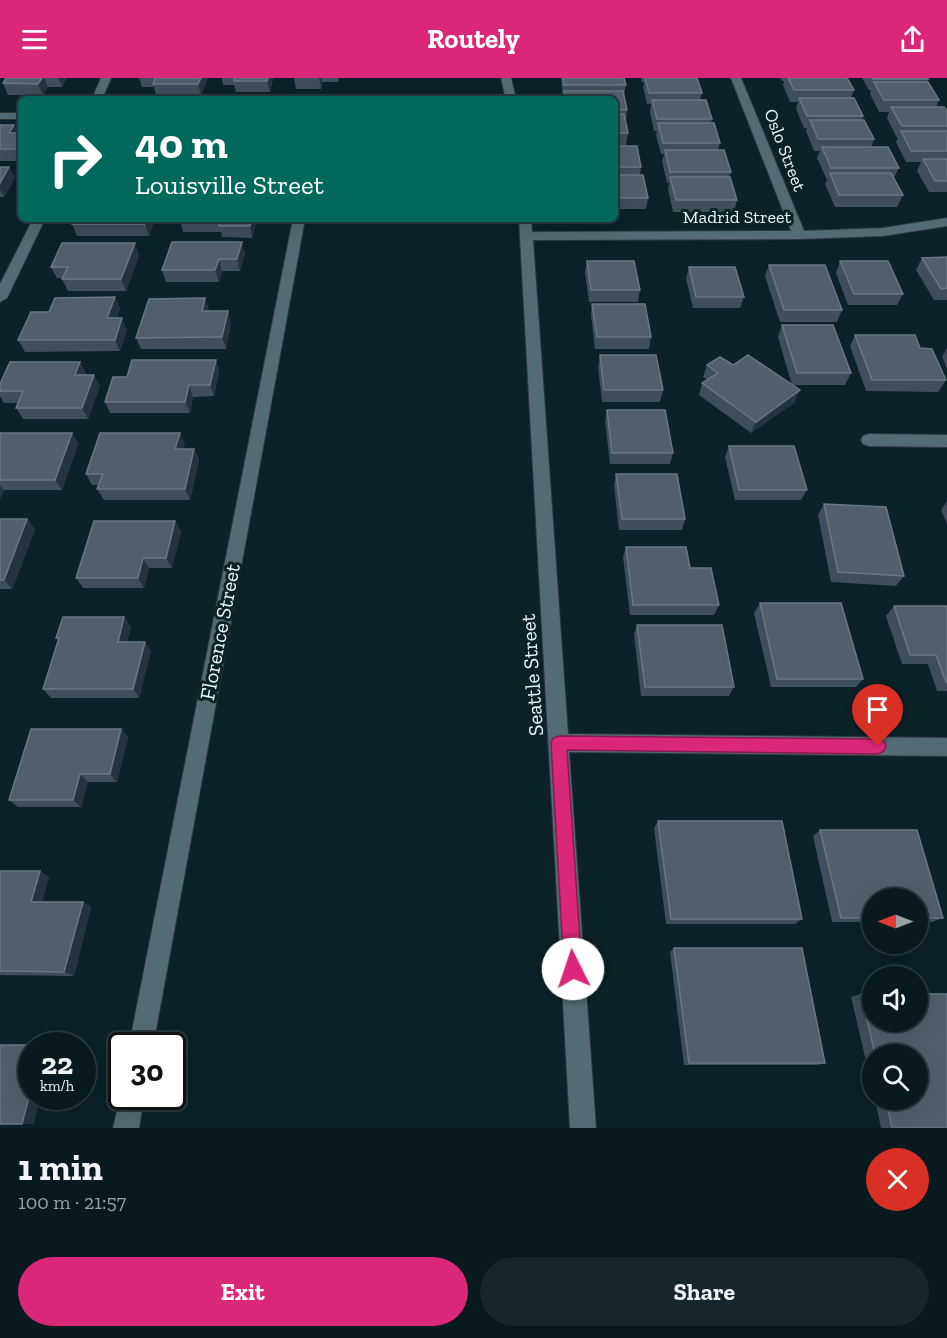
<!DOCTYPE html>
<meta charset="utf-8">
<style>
body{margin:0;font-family:"Zilla Slab",serif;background:#16272b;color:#f1f3f6;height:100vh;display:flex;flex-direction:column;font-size:22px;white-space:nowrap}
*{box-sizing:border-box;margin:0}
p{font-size:20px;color:#98a1a4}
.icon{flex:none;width:33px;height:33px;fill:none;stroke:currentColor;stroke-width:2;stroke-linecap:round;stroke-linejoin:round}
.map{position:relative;height:1050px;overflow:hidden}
.details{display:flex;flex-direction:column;background:#081a1e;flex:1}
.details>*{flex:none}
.guide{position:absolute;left:18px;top:18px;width:600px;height:126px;border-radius:9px;box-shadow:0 6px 24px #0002,0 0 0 2px #29383c;background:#00695c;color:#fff;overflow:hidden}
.needle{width:39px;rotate:270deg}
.tools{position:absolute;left:862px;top:810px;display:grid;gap:12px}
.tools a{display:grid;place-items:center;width:66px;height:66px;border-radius:50%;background:#081a1e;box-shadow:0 6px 24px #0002,0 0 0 2px #29383c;font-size:30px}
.speed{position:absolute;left:18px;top:954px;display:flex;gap:12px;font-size:30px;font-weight:700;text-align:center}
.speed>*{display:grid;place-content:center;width:78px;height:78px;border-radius:50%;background:#081a1e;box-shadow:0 6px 24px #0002,0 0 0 2px #29383c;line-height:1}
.speed small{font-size:15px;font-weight:400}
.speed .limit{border:3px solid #111;border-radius:9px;background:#fff;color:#111}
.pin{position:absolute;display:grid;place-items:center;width:51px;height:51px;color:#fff;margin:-62px -26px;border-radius:50% 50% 50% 0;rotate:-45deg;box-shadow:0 0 6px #0007}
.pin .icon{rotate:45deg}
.me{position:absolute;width:66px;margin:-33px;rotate:356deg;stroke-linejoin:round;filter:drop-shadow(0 0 4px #0008)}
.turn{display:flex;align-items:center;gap:21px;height:126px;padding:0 18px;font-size:27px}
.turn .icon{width:78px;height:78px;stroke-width:2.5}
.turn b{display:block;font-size:42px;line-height:51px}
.round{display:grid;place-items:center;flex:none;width:63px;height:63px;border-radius:32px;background:#16272b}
.headline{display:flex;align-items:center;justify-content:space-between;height:102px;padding:0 18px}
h1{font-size:36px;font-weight:800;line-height:45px}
.action{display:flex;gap:12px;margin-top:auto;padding:12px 18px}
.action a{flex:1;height:69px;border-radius:36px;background:#db2777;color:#fff;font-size:24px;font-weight:800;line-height:69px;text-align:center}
.action a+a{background:#16272b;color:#f1f3f6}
header{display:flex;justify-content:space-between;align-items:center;height:78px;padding:0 18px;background:#db2777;color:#fff;font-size:27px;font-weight:800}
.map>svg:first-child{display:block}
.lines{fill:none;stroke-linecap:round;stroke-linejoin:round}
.street-casing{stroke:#2f3a40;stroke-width:2}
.street{fill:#536b72;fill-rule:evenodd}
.wall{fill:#404d5a}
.shaded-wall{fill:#23343f}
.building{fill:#525f6b;stroke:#6a7782;stroke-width:1.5}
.route{fill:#db2777;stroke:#8e194d;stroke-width:1.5}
.labels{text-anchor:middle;stroke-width:6;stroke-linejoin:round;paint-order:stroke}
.far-street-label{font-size:18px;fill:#eaf7fb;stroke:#0b2228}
.street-label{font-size:21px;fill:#eaf7fb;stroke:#0b2228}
</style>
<header><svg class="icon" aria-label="menu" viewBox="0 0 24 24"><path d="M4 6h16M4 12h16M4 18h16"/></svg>Routely<svg class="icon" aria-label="share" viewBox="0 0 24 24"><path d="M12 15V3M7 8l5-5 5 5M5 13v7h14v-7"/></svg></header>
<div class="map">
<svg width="947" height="1050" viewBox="0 0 947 1050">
<rect width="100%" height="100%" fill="#0b2228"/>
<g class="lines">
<g class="street-casing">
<g id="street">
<polygon points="101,0 111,0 102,21 92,21"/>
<polygon points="501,0 511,0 516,21 506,21"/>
<polygon points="731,0 741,0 804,153 883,150 947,140 947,148 883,158 799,161 533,162 568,656 947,660 947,678 569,674 596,1050 570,1050 519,141 531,141 532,154 791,153"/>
<rect x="0" y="35" width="21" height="6"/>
<polygon points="33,141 45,141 7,220 0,224 0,206"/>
<polygon points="293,141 305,141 153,968 129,968"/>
<polygon points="869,356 947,357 947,369 869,368 863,366 861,362 863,358"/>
<polygon points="122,1013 122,1018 144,1018 139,1050 113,1050"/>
</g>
</g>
<use href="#street" class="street"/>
</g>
<g class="wall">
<polygon points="6,0 67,0 62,9 48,9 43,17 8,17 3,5"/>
<polygon points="139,0 208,0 201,17 156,17 154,9 142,9"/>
<polygon points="222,0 273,0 270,14 236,14 234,7 223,7"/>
<polygon points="294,0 339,0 338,4 322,4 321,11 296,11"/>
<polygon points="561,0 624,0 626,7 624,17 627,32 626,42 628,55 626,67 615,67 615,21 563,21"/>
<polygon points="641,0 697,0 702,15 700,22 712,41 711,45 720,65 718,72 731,94 729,99 737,122 734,134 673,134 668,111 669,105 667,105 662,83 664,76 661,76 656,57 657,53 654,53 650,34 651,26 647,26 643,9 644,4 642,4"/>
<polygon points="780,0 847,0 854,12 851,20 863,38 862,42 874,61 871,69 899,90 894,100 903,117 897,129 835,129 825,106 827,102 817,80 820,73 814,73 806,53 807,50 804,50 796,31 798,24 790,24 783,7 784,3 782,3"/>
<polygon points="862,0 927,0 928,1 927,4 939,22 936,29 947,33 947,114 929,114 917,93 921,84 906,84 896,64 898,60 897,60 887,40 889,34 879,34 870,16 871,12 869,12"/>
<polygon points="0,47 14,47 18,55 21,55 21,83 0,83"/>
<polygon points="615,68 641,89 640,97 648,120 646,131 615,131"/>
<polygon points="0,89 9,89 15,100 4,119 0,119"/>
<polygon points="155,141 149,158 77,158 72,146"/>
<polygon points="180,141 257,141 252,160 222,159 221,154 183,154"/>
<polygon points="245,175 240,193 222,193 219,204 166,204 162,192"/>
<polygon points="139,177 126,213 68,213 62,201 63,200 57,200 51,189"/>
<polygon points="947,179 947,222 934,222 916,192 922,180"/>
<polygon points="587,183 640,212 638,224 589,224 585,194"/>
<polygon points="840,183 903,216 897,227 848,227 836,195"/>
<polygon points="769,187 842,232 837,244 780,244 765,198"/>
<polygon points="689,189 744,219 740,230 693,230 686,200"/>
<polygon points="115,219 120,231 117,240 127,252 120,273 25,274 18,262 49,234"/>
<polygon points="205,220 209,233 231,245 226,271 141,271 136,260"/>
<polygon points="592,226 651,259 649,271 595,271 591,237"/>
<polygon points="782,247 851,295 845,307 792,307 778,259"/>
<polygon points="855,257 920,270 946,302 938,314 866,313 850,268"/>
<polygon points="947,270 947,291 942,279"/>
<polygon points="600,277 663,312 660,324 602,324 598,289"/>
<polygon points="216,282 219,293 214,318 193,319 190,335 110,335 105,324 127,299"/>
<polygon points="80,284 86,296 85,297 100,308 88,341 23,341 16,330 18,325 4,325 0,318 0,306"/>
<polygon points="707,287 733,287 795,324 751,355 699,317 702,305 708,302 703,299"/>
<polygon points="607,332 673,375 670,386 610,386 605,343"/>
<polygon points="0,355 72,355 78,366 62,412 4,412 0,422"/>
<polygon points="185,366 183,371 194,371 199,382 190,422 104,422 97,411 99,407 92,407 86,396"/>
<polygon points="729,368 807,412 801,422 735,422 725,379"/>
<polygon points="616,396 685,441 682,452 619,452 614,407"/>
<polygon points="947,423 947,446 941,432"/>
<polygon points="824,426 904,498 896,508 831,504 818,437"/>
<polygon points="0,441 27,441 35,452 12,511 0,511"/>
<polygon points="175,443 181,454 172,490 149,490 144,510 83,510 76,500"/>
<polygon points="626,469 690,490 719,527 714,537 630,537 623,479"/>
<polygon points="760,525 863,601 856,609 771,609 754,535"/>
<polygon points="894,528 947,528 947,613 937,613 928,586 902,586 886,538"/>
<polygon points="124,539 131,549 127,564 151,573 139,620 51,620 43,611 59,563 56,560"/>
<polygon points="637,547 734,609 729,618 641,618 634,556"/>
<polygon points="121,651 128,659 117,704 88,704 81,729 18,729 9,722"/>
<polygon points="658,743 802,841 795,846 666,846 654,750"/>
<polygon points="820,752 917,752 943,840 932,844 918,844 918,820 873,820 873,844 832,844 813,758"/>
<polygon points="0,793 49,799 42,824 83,824 91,829 74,898 0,897"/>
<polygon points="674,870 825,985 817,987 684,987 670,874"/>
<polygon points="861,916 873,916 873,944 918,944 918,916 947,916 947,1050 881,1050 875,1022 918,1022 918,976 873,976 873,1013 851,919"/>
</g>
<g class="shaded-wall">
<polygon points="42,0 44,0 48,9 43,17 38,6"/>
<polygon points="58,0 67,0 62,9"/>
<polygon points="201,0 208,0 201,17 198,6"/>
<polygon points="268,0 273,0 270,14 267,3"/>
<polygon points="319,0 322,0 322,4 321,11"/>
<polygon points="14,47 19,58 9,55"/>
<polygon points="21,66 21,78 18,71"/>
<polygon points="9,89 15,100 4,119 0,111 0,105"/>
<polygon points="147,141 155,141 149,158 145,146"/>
<polygon points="251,141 257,141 252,160 250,148"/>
<polygon points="242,164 245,175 240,193 237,181"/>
<polygon points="135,165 139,177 126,213 121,201"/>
<polygon points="219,181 222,193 219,204 215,192"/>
<polygon points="115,219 120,231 113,252 107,240"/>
<polygon points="205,220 209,232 206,245 202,233"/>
<polygon points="228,233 231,245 226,271 222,259"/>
<polygon points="122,240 127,252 120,273 115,262"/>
<polygon points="216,282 219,293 214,318 210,307"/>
<polygon points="80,284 86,296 81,308 75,297"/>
<polygon points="94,297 100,308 88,341 82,330"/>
<polygon points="189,307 193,319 190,335 185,324"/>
<polygon points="800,312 795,324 751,355 756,344"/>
<polygon points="72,355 78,366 62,412 55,402"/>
<polygon points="180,355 185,366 180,382 175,371"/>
<polygon points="194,371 199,382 190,422 185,411"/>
<polygon points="0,407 4,412 0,422"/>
<polygon points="27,441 35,452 12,511 4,502"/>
<polygon points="175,443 181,454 172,490 166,480"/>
<polygon points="143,480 149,490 144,510 138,500"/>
<polygon points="124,539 131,549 124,573 118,564"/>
<polygon points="145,564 151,573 139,620 133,611"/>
<polygon points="121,651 128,659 117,704 110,696"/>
<polygon points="80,696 88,704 81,729 73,722"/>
<polygon points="40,793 49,799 41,829 31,824"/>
<polygon points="83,824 91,829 74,898 64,894"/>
<polygon points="32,1008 32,1018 40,1018 34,1046 22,1046"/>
</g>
<g class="building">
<polygon points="6,0 42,0 38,6 3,5"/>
<polygon points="155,0 201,0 198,6 153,6"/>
<polygon points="234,0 268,0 267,3 234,3"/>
<polygon points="563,0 624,0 626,7 564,7"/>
<polygon points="645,0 697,0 702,15 649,15"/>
<polygon points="788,0 847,0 854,12 794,12"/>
<polygon points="872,0 927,0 928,1 873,1"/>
<polygon points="874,4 928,4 939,22 884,22"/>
<polygon points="564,13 623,13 627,32 615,32 615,21 565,21"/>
<polygon points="799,20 854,20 863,38 807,38"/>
<polygon points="652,22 706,22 712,41 657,41"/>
<polygon points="891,29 944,29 947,33 947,48 902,48"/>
<polygon points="615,36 624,36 628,55 615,55"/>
<polygon points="810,42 864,42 874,61 818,61"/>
<polygon points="658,45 714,45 720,65 663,65"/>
<polygon points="0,47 14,47 9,55 21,55 21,66 18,71 0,71"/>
<polygon points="901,53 947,53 947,73 911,73"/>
<polygon points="615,68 637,68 641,89 615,89"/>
<polygon points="822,69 888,69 899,90 831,90"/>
<polygon points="665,72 724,72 731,94 670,94"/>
<polygon points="923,81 947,81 947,103 935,103"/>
<polygon points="0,89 9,89 0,105"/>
<polygon points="830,95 891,95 903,117 839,117"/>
<polygon points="615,97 643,97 648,120 615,120"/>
<polygon points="670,99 730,99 737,122 676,122"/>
<polygon points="74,141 147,141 145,146 72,146"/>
<polygon points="180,141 251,141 250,148 219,148 220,142 179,142"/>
<polygon points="172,164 242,164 237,181 219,181 215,192 162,192"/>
<polygon points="62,165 135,165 121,201 62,201 68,189 51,189"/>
<polygon points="947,179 947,210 941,211 922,180"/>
<polygon points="587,183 634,183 640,212 591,212"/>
<polygon points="840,183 888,183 903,216 854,216"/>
<polygon points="769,187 825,187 842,232 784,232"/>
<polygon points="689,189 735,189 744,219 696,219"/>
<polygon points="115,219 107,240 122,240 115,262 18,262 31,234 49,234 55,220"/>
<polygon points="205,220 202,233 228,233 222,259 136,260 149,221"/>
<polygon points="592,226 645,226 651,259 597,259"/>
<polygon points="782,247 833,247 851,295 797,295"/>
<polygon points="855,257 915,257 920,270 932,271 946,302 872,302"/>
<polygon points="600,277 656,277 663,312 604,312"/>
<polygon points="748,277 800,312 756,344 702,305 718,295 707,287 720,279 733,287"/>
<polygon points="132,282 216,282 210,307 189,307 185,324 105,324 113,299 127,299"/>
<polygon points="10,284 80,284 75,297 94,297 82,330 16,330 23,313 0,313 0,306"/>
<polygon points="607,332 665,332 673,375 612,375"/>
<polygon points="0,355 72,355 55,402 0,402"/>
<polygon points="100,355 180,355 175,371 194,371 185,411 97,411 103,396 86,396"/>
<polygon points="729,368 794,368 807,412 739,412"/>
<polygon points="616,396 677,396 685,441 622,441"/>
<polygon points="824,426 886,429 904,498 838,494"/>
<polygon points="0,441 27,441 4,502 0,502"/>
<polygon points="94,443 175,443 166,480 143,480 138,500 76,500"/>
<polygon points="626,469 686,469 690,490 711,490 719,527 633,527"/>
<polygon points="760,525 841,525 863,601 777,601"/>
<polygon points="894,528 947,528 947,604 946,604 936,577 910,577"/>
<polygon points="63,539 124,539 118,564 145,564 133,611 43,611 59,560 56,560"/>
<polygon points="637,547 722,547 734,609 645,609"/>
<polygon points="31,651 121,651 110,696 80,696 73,722 9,722"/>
<polygon points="658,743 782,743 802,841 671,841"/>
<polygon points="820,752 917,752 943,840 918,840 918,820 873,820 873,840 841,840"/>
<polygon points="0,793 40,793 31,824 83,824 64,894 0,893"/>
<polygon points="674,870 802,870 825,985 689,985"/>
<polygon points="861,916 873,916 873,944 918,944 918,916 947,916 947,1050 892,1050 886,1022 918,1022 918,976 875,976"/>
<polygon points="0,967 42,967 42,968 32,968 32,1008 22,1046 0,1046"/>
</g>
<polygon class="route" points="559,658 878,661 884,663 886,668 884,673 878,676 567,672 582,891 579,898 573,900 567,898 564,891 551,665 553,660"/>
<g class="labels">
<g class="far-street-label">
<text transform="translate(785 72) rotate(69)" y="6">Oslo Street</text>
<text x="737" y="145">Madrid Street</text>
</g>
<g class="street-label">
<text transform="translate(220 554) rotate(-79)" y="7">Florence Street</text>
<text transform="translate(532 597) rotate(-94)" y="7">Seattle Street</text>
</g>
</g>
</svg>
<div class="tools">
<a><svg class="needle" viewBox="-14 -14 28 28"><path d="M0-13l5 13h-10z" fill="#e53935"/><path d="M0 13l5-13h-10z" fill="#98a1a4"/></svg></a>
<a><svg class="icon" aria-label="sound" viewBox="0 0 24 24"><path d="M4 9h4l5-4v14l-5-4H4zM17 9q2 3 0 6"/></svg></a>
<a><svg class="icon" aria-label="search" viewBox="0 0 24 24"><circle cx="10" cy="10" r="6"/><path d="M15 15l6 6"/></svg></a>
</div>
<div class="speed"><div>22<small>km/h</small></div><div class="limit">30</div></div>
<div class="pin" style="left:878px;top:668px;background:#d93025"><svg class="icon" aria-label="arrive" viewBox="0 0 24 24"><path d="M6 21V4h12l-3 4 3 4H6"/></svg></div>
<svg class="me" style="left:573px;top:891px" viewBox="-20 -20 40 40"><circle r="19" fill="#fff"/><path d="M0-13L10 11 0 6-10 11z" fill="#db2777"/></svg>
<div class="guide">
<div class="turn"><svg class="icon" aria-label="right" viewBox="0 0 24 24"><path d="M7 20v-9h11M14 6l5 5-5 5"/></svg><div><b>40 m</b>Louisville Street</div></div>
</div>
</div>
<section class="details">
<div class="headline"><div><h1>1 min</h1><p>100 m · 21:57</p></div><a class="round" style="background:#d93025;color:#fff"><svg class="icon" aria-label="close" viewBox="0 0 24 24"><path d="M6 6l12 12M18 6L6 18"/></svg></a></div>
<div class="action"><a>Exit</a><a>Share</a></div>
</section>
